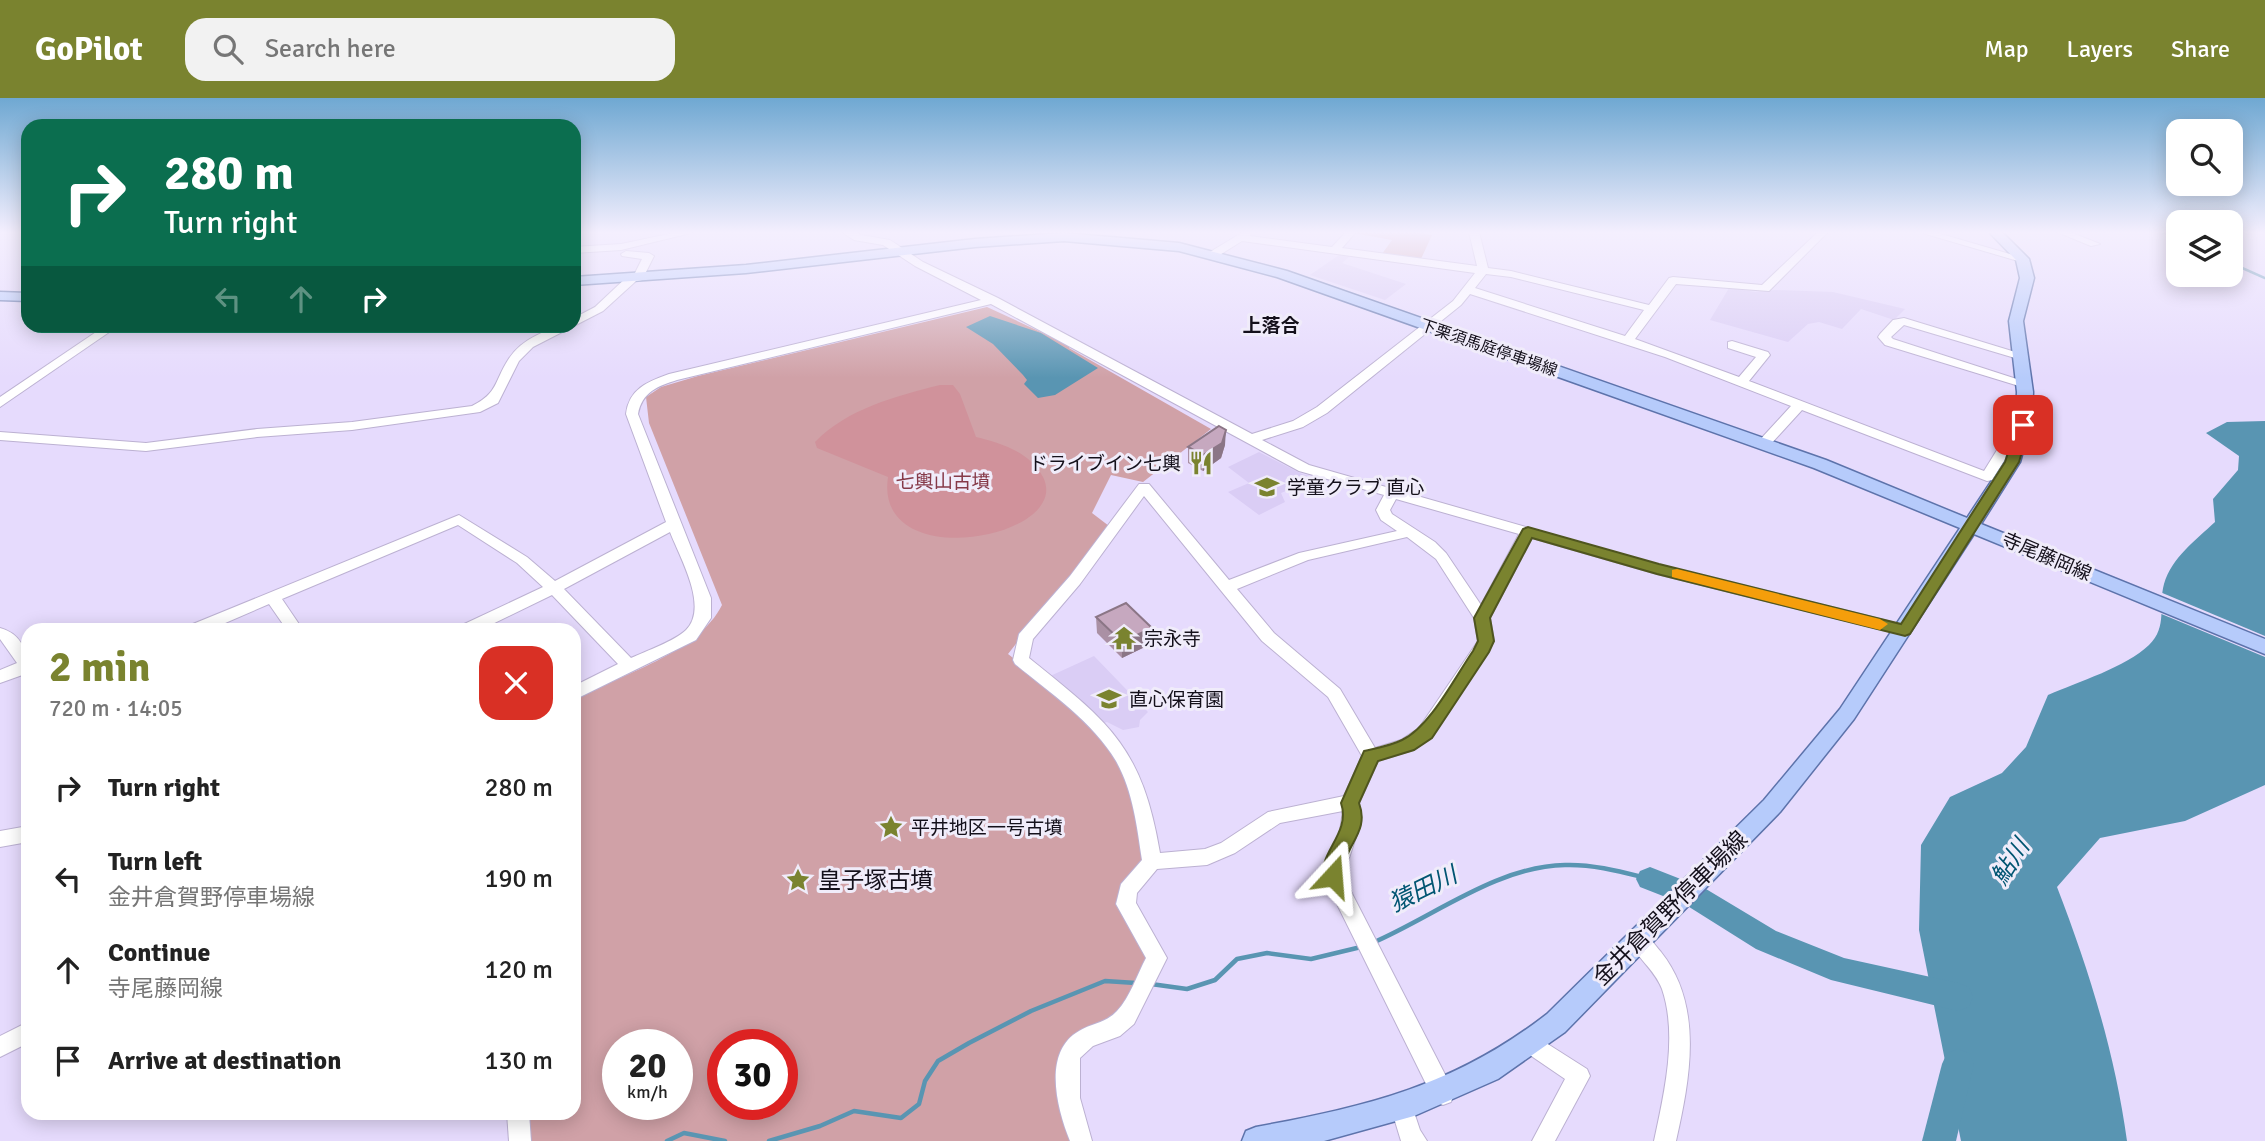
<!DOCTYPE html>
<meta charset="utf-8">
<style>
body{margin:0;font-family:Signika,"Noto Sans JP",sans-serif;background:#f2f2f2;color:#222;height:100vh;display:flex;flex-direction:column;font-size:26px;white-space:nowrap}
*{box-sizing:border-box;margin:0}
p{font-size:23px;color:#767676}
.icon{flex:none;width:38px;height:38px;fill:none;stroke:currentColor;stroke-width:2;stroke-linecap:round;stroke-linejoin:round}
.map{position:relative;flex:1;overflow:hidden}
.side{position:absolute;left:21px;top:525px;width:560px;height:497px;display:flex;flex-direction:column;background:#fff;border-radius:21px;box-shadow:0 4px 18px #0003}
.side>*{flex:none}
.guide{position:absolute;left:21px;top:21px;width:560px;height:214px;border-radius:21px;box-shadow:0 4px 18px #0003;background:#0b6e4f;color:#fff;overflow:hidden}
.buttons{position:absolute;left:2166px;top:21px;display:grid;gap:14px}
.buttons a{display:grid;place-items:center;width:77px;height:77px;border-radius:14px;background:#fff;box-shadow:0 4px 18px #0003;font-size:35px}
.speed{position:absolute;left:602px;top:931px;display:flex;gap:14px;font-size:35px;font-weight:700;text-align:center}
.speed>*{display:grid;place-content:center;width:91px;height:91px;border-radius:50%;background:#fff;box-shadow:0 4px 18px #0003;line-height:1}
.speed small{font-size:18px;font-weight:400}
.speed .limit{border:10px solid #d22;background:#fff;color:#111}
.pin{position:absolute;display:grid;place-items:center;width:60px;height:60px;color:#fff;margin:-30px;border-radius:14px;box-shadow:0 4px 10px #0006}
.me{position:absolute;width:77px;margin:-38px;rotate:19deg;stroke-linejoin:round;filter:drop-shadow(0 0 5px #0008)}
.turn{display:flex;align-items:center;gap:24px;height:147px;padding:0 28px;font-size:32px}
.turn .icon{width:91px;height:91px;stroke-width:2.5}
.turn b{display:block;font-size:49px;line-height:60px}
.lanes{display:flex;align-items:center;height:66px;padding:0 28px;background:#0003;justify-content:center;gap:35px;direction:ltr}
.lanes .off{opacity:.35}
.round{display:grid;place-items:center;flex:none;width:74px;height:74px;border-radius:21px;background:#f2f2f2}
.overview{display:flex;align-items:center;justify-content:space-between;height:119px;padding:0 28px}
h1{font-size:42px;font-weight:800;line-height:52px;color:#7a832f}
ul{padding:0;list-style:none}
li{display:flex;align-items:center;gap:21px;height:91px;padding:0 28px}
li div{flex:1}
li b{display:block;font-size:26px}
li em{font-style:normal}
header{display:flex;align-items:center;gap:42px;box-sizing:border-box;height:98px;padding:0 35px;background:#7a832f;color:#fff}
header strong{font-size:33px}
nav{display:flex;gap:38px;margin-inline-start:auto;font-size:24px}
.search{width:490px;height:63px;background:#f2f2f2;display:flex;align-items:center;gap:18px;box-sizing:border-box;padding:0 24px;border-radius:21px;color:#767676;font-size:26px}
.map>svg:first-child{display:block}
.built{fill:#dacdf5}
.green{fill:#d0a1a7;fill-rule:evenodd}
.forest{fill:#d0929b}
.water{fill:#5995b2}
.pier{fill:#e6dbfd}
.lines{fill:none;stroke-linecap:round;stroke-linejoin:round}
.stream-far1{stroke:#5995b2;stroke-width:2.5}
.stream{stroke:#5995b2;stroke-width:4.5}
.river{fill:#5995b2;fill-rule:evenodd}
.minor-casing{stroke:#bcb1d2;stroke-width:2}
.major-casing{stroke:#5d73ab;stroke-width:3}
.minor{fill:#fff;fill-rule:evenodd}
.major{fill:#b6cbfb;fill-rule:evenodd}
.wall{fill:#aa90a4}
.shaded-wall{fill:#8b7686}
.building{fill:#c6a8bf;stroke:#8b7686;stroke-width:2}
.route{fill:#7a832f;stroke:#4f551f;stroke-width:2}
.slow{fill:#f59e0b}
.labels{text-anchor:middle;stroke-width:6;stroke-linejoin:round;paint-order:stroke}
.far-street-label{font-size:16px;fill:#14101b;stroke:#f0ecfa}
.far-quarter-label{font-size:19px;font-weight:bold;fill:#14101b;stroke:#f0ecfa}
.poi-label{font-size:19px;fill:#14101b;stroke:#f0ecfa;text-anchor:start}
.park-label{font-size:19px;fill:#863a49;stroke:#f0ecfa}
.street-label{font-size:19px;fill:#14101b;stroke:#f0ecfa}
.near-poi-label{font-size:23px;fill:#14101b;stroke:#f0ecfa;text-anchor:start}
.near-street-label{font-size:23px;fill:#14101b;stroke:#f0ecfa}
.near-water-label{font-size:24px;font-style:italic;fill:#005572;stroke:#f0ecfa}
</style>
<header>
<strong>GoPilot</strong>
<div class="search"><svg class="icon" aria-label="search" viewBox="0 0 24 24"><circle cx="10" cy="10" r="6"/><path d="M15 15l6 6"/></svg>Search here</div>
<nav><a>Map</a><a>Layers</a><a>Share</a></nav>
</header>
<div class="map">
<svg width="2265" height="1043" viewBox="0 0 2265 1043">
<rect width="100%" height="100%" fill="#e6dbfd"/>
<g class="built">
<polygon points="1342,155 1352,156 1342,165 1406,186 1385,202 1310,177"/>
<polygon points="1729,190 1756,194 1775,192 1833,194 1905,211 1894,222 1861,211 1842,231 1819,224 1808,226 1788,244 1710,222"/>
<polygon points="1259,354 1302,376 1318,380 1281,395 1285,404 1259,417 1228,394 1249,385 1228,369"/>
<polygon points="1094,558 1148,614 1140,622 1139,629 1123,632 1107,624 1098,627 1048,579"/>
</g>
<g class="green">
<polygon points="1355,134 1416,134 1432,137 1421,161 1382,156 1392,142 1353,135"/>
<path d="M987 209 1069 247V250L1211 331 1143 384 1111 377 1092 415 1109 428 1008 556 1049 588 1120 659 1148 761 1123 792 1154 860 1123 916 1063 951 1079 1043H529L527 1015H574V600C620 578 699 554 722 507L649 325 646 299 661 289 698 278ZM618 947H677V1006H618ZM723 947H782V1006H723Z"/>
</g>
<path class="forest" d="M940 287H953L960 296 976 339C1001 345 1030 354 1043 379 1074 440 873 478 888 379L817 350 815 344C847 311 896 298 940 287Z"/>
<g class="water">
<polygon points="990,218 1041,235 1098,270 1055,297 1038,300 1024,286 1027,282 1023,277 993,246 966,229"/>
<path d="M2265 323V687L2185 723 2100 740 2057 789C2089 872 2115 955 2127 1043H1961L1919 832 1921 747 1950 699 2002 675 2026 649 2048 597C2078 584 2126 569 2149 547 2168 529 2158 507 2164 486 2172 459 2196 442 2215 424L2213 401 2238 372 2239 358 2206 335 2227 324Z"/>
</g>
<polygon class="pier" points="2160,494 2265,538 2265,559 2159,515"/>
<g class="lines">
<g class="stream-far1">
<polyline points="2162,134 2179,141"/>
<polyline points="2231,165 2265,180"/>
</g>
<g class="stream">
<path d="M1372 845C1433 819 1497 768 1565 767 1594 766 1622 774 1650 781"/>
<polyline points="1151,886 1187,891 1215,882 1237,861 1267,855 1311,861 1361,849"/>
<polyline points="667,1043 684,1035 725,1043"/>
<polyline points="769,1043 820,1028 854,1013 901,1020 919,1006 925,983 938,963 969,945 1031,913 1105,883 1136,885"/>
</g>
<g class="river">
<polygon points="1650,769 1706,791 1776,833 1844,860 1958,885 1969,889 1973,899 1969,909 1958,913 1831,882 1756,851 1686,807 1640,789 1636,781 1640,773"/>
<polygon points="1958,951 1969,955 1974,966 1956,1043 1922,1043 1942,966 1947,955"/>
</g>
<g class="minor-casing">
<g id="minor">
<polygon points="678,134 695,134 621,152 574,155 574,149 621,146"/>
<path d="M842 134H854L861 137 890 142 923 164 998 200 1252 336 1293 323 1317 309 1453 203 1475 175 1242 143 1218 158H1210V154L1243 134H1252L1250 138 1332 149 1346 134H1356L1342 150 1477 168 1469 134H1479L1488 170 1511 173 1649 207 1669 180 1673 179 1762 187 1818 134H1828L1769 193 1676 186 1635 241 1739 279 1756 259 1728 250V244L1732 243 1768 254 1770 257 1749 283 1984 373 1997 352 2008 318 2024 316 2030 320 2019 324 2011 352 1992 382 1987 383 1802 312 1769 348 1764 349 1757 345 1791 308 1665 259 1470 196 1461 207 1327 315 1303 329 1262 342 1309 367 1659 467 1904 527 1912 532 1904 537 1657 476 1532 440 1490 520 1494 543 1431 640 1413 652 1378 663 1359 705 1361 724 1343 778 1451 988 1454 996 1451 1004 1443 1007 1435 1004 1323 778 1340 733 1343 713 1280 725 1235 755 1207 767 1157 771 1137 795 1136 805 1167 860 1134 926 1120 938 1093 948 1080 960V1000L1092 1043H1070C1057 1011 1042 954 1079 933 1092 925 1106 925 1117 913 1130 899 1137 877 1146 860L1116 806 1121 786 1142 762C1137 729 1133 693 1116 663 1093 624 1050 595 1015 566L1013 562 1019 536 1070 478 1139 386H1149L1229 482 1299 455 1397 433 1381 422 1376 412 1384 397 1299 373 991 206 677 282C658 288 642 294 638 316L711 500V520L696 542 580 599 574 601V588L618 566 552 497 480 532H458L460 528 543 489 517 465 458 427 282 501 303 532H287L269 506 209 532H186L188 528 459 417 527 459 555 483 666 424 626 316C629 291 647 284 669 276L981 202 915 168 883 147 854 142ZM1486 176 1511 179 1644 212 1625 238 1475 190ZM1144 398 1262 543 1328 599 1362 658 1344 698 1268 714 1221 745 1205 751 1160 755C1142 649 1110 625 1029 560L1033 541 1080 486ZM1396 401 1519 436 1481 507 1446 455 1435 444 1392 416 1390 412ZM670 434C680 460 709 509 686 532 675 543 646 553 631 560L564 491ZM1407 439 1436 461 1474 520 1478 543 1419 630 1401 642 1375 650 1340 591 1274 535 1237 491 1308 462Z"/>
<polygon points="1919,134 1934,134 2027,161 2018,163"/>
<polygon points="2057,134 2070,134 2100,146 2091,148"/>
<path d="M626 153 649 155 654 158 642 182 636 183 603 213 533 249 519 263 498 305 480 314 352 332 257 339 146 353 0 342V334L146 345 257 331 352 324 472 308C498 295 494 284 508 262 521 241 550 228 574 228V220L595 209 628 178 634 177 642 161 622 158 621 156Z"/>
<polygon points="1904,220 2025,257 2019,261 2015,260 1904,227 1891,239 1893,241 2029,285 2023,289 2019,288 1885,247 1878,239 1880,236 1893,222"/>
<polygon points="105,228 118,228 0,309 0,299"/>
<path d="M0 530C22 536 28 554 28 575L0 585V572L17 565 0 541Z"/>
<polygon points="28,728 28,744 0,749 0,733"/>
<path d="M1638 832C1648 836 1654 846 1661 854 1704 908 1690 981 1676 1043H1654C1664 996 1678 938 1662 891 1655 872 1636 859 1628 841L1631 835Z"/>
<polygon points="28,924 28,945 0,959 0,938"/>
<polygon points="1532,936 1587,971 1590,978 1555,1043 1532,1043 1565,981 1524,953 1521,946 1524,939"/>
<polygon points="1402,999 1410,1002 1420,1032 1427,1043 1401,1043 1391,1010 1394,1002"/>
<polygon points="507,1015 529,1015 531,1043 509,1043"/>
</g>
</g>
<g class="major-casing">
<g id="major">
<path d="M1989 134H2002L2029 161 2034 180 2023 223 2033 294 2032 320 2020 364 1981 426 2265 541V556L1974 436 1854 621 1780 714 1565 934 1498 981 1414 1018 1324 1043H1242L1246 1033 1256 1029C1369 1008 1454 988 1547 916L1764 702 1840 611 1960 430 1814 370 1277 179 1179 153 1064 143 975 149 746 175 574 187V179L746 167 975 141 1064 135 1179 145 1287 173 1826 362 1967 420 2004 364 2016 320 2017 294 2009 223 2020 180 2016 162Z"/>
<polygon points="0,194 28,195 28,203 0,202"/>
</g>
</g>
<use href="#minor" class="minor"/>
<use href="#major" class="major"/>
</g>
<g class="wall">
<polygon points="1225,347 1221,360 1203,373 1188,365 1188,349"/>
<polygon points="1096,519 1152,530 1151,546 1122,560 1097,535"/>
</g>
<g class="shaded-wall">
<polygon points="1226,332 1225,347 1221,360 1203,373 1203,357"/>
<polygon points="1152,530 1151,546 1122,560 1122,544"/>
</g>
<g class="building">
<polygon points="1219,328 1226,332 1222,345 1203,357 1188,349"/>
<polygon points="1126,505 1152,530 1122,544 1096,519"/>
</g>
<linearGradient id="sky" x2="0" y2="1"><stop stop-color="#6fa8d2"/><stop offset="0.48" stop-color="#f4effe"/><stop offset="1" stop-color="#f4effe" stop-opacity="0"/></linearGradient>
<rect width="2265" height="280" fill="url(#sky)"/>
<path class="route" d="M2023 323 2030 327 2019 364 1910 536 1905 538 1657 476 1532 440 1490 520 1494 543 1489 554 1444 622 1432 640 1414 652 1378 663 1359 705C1368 729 1353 741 1345 762 1342 769 1343 776 1340 783H1326C1313 758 1352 737 1341 705L1364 653C1376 650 1390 648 1402 642 1430 629 1455 579 1473 553L1478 543 1474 520 1523 431 1528 429 1659 466 1901 526 2005 364 2017 327Z"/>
<polygon class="slow" points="1677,471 1880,521 1888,526 1880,532 1672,479 1672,472"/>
<defs>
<g id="restaurant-bare" transform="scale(1.89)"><path d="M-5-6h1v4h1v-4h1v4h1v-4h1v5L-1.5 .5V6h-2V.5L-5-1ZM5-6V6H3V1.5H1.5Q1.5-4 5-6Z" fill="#7a832f" stroke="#f0ecfa" stroke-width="2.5" paint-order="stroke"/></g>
<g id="school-bare" transform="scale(1.89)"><path d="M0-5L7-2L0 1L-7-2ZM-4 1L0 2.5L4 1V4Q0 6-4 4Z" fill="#7a832f" stroke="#f0ecfa" stroke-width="2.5" paint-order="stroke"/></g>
<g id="temple-bare" transform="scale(1.89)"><path d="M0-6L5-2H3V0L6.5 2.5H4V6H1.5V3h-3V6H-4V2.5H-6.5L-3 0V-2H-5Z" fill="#7a832f" stroke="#f0ecfa" stroke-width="2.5" paint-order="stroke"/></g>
<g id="sight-bare" transform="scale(1.89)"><path d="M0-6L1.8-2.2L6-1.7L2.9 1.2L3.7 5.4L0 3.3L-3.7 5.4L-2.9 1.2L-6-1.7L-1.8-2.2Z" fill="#7a832f" stroke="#f0ecfa" stroke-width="2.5" paint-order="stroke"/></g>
</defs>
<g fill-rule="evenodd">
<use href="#restaurant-bare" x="1201" y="365"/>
<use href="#school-bare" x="1267" y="389"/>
<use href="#temple-bare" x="1124" y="540"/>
<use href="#school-bare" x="1109" y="601"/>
<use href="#sight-bare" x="891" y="729"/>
<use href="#sight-bare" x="798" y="782"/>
</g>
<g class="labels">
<g class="far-street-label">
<text transform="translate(1489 249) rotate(19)" y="6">下栗須馬庭停車場線</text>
</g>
<g class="far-quarter-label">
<text x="1271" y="234">上落合</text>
</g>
<g class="poi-label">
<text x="1181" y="372" text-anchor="end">ドライブイン七輿</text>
<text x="1287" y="396">学童クラブ 直心</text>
<text x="1144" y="547">宗永寺</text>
<text x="1129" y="608">直心保育園</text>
<text x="911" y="736">平井地区一号古墳</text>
</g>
<g class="park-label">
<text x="943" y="390">七輿山古墳</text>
</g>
<g class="street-label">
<text transform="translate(2047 458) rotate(23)" y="7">寺尾藤岡線</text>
</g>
<g class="near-poi-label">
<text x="818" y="790">皇子塚古墳</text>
</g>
<g class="near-street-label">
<text transform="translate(1670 810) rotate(-45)" y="8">金井倉賀野停車場線</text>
</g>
<g class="near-water-label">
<text transform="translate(2010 764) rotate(-57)" y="8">鮎川</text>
<text transform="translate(1423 791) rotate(-26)" y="8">猿田川</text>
</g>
</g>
</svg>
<div class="buttons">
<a><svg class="icon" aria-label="search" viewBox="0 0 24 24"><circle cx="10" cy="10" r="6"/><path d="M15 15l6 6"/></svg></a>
<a><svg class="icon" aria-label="layers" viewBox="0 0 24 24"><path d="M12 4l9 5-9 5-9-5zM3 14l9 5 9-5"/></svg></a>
</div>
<div class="speed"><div>20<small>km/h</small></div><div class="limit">30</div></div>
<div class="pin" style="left:2023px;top:327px;background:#d93025"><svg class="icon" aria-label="arrive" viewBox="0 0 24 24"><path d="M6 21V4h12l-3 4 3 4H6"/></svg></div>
<svg class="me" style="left:1333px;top:778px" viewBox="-20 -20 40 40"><path d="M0-17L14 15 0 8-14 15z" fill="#7a832f" stroke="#fff" stroke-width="4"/></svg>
<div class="guide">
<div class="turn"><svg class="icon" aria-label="right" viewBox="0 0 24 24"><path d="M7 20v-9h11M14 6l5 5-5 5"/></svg><div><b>280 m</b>Turn right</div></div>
<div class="lanes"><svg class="icon off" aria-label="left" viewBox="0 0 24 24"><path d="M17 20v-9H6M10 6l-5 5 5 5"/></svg><svg class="icon off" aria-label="ahead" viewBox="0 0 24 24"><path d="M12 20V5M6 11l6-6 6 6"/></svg><svg class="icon" aria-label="right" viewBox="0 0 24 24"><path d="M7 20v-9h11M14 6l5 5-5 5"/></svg></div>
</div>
<section class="side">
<div class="overview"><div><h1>2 min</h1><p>720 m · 14:05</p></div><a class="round" style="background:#d93025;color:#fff"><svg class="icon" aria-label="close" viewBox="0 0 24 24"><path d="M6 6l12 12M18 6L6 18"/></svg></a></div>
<ul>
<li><svg class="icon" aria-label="right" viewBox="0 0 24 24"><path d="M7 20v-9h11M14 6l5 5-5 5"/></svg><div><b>Turn right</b></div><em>280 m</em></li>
<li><svg class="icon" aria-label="left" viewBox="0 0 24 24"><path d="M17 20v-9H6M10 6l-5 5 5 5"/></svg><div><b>Turn left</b><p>金井倉賀野停車場線</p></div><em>190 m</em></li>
<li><svg class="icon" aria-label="ahead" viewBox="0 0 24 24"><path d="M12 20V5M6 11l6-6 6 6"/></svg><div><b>Continue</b><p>寺尾藤岡線</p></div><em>120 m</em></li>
<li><svg class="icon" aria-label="arrive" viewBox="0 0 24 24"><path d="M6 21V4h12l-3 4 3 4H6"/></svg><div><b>Arrive at destination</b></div><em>130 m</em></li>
</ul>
</section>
</div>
